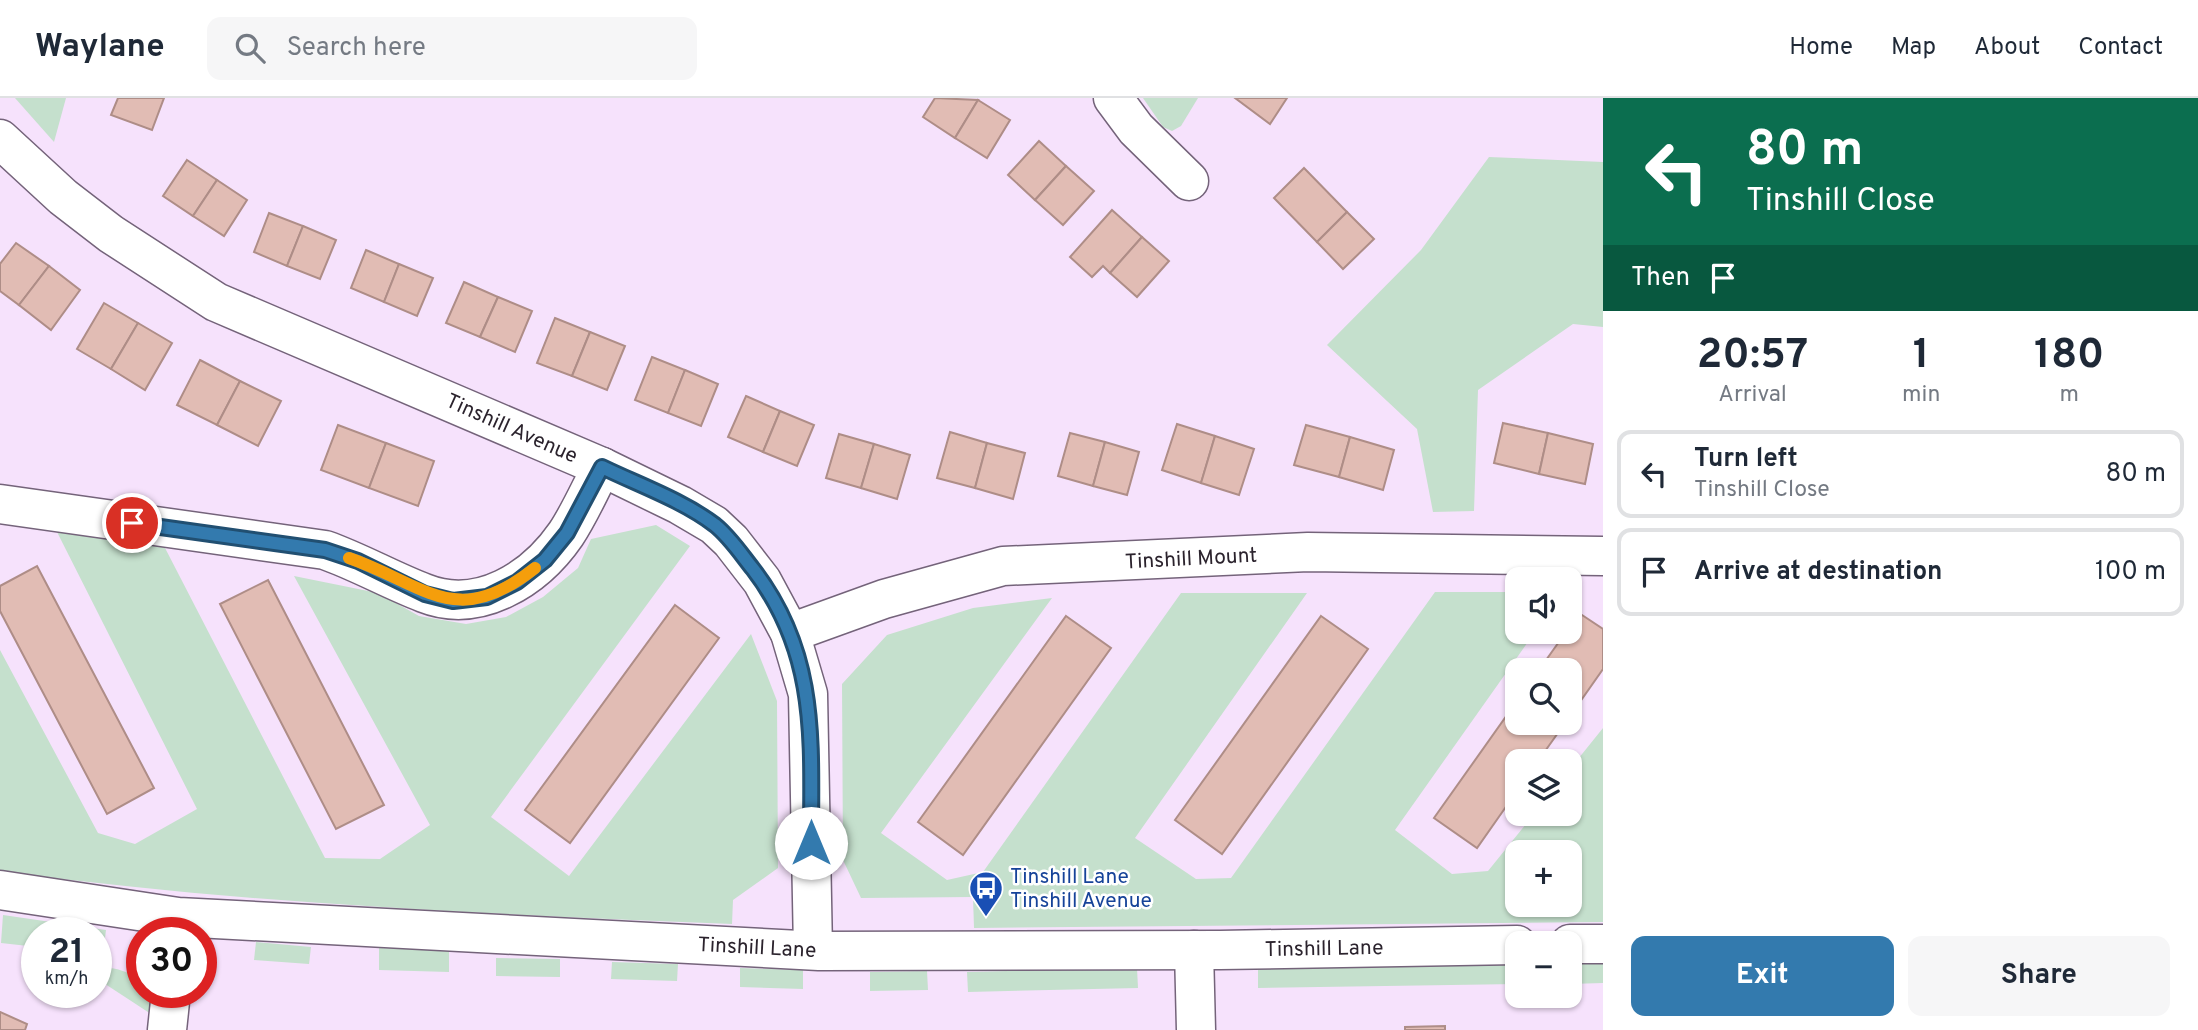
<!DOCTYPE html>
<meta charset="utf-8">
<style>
body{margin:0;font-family:Overpass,sans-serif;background:#f6f6f7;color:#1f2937;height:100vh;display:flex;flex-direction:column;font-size:26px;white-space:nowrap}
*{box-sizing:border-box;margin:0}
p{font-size:23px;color:#747a83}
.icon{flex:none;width:38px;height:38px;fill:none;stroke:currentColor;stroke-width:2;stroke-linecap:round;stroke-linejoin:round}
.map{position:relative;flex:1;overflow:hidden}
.panel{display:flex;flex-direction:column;background:#fff;width:595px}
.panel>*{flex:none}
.banner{background:#0b6e4f;color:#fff;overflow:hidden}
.tools{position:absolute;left:1505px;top:469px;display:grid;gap:14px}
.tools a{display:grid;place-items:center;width:77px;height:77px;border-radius:14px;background:#fff;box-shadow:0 2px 5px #0004;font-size:35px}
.speed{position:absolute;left:21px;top:819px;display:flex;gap:14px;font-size:35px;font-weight:700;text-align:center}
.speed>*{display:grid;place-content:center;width:91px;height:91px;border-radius:50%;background:#fff;box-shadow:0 2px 5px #0004;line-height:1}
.speed small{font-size:18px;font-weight:400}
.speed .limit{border:10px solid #d22;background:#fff;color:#111}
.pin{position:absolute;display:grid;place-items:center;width:60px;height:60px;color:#fff;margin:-30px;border:4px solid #fff;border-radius:50%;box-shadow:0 2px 7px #0007}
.me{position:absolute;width:77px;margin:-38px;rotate:0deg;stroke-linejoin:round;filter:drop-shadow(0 0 5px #0008)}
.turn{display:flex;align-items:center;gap:24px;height:147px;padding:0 28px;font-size:32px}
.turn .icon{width:91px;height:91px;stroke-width:2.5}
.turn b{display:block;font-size:49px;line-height:60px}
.then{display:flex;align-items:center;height:66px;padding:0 28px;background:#0003;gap:14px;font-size:26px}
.eta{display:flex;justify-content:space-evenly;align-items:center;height:119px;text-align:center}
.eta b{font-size:42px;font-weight:700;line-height:49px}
.button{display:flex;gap:14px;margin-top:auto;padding:14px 28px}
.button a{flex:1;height:80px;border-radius:14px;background:#337aae;color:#fff;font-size:28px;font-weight:700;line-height:80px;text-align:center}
.button a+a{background:#f6f6f7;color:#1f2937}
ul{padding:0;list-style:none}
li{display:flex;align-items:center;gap:21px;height:88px;margin:0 14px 10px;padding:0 14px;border:4px solid #e0e1e3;border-radius:14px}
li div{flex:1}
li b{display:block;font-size:26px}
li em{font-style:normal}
header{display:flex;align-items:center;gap:42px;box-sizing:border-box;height:98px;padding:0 35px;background:#fff;border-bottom:2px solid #e0e1e3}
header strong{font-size:33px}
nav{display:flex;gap:38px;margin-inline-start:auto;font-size:24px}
.search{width:490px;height:63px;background:#f6f6f7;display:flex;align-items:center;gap:18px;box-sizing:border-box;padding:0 24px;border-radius:14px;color:#747a83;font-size:26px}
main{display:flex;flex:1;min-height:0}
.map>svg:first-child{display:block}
.green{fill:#c5e0cd;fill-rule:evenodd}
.building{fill:#e1bcb4;stroke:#ae8d87;stroke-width:2}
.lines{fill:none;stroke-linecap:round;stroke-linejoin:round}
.minor-casing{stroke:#74637a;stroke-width:41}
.minor{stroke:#fff;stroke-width:38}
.route-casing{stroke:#214f71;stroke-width:18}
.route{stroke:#337aae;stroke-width:12}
.slow{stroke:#f59e0b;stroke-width:12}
.labels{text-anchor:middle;stroke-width:5;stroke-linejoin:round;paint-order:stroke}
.street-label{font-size:21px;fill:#2b232d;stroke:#fff}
.transit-label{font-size:21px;fill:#164399;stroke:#fff;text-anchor:start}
</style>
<header>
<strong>Waylane</strong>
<div class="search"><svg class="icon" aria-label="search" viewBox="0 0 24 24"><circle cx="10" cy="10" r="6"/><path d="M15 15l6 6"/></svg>Search here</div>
<nav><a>Home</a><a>Map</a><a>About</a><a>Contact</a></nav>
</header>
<main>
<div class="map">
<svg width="1603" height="932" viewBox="0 0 1603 932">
<rect width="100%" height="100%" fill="#f6e2fc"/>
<g class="green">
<polygon points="15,0 66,0 54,44"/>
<polygon points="1143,0 1198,0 1181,28 1172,33 1163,29"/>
<polygon points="1489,59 1603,64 1603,229 1573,226 1478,292 1474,413 1433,414 1417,331 1327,247 1421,152"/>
<path d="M656 427 690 448 491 719 569 778 751 536 777 603 778 770 733 802 732 826C487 816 243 806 0 773V552L98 735 135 746 197 711 57 434 164 448 325 760 380 761 430 727 294 478 378 495 419 518 466 526 506 519 543 499 578 470 591 441Z"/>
<path d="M1435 494H1517V534H1535L1395 732 1452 776 1488 773 1534 716H1570V671L1603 630V824L974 830 973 799 861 800 843 762 842 586 887 537 973 510 1052 500 881 735 947 782 983 774 1181 495H1307L1135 740 1196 781 1231 780ZM1517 754H1570V807H1517Z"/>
<polygon points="3,817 106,832 103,856 96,855 96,835 37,835 37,849 1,845"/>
<polygon points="256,844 311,849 309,866 254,862"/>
<polygon points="379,850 449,852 449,874 379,872"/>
<polygon points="496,860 560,861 560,879 496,878"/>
<polygon points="1570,863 1603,863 1603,885 1570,886"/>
<polygon points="612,864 678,866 677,883 611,881"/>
<polygon points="1517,864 1517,886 1258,890 1258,868"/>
<path d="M96 869C112 869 142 873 142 894L148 895 151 916 96 880Z"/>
<polygon points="740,870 803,872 803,891 740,889"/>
<polygon points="1137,870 1138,890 968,894 967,874"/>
<polygon points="927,873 928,892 870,893 870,874"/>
</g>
<g class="building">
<polygon points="118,0 164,0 152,32 111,17"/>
<polygon points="935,0 978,2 955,40 923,19"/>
<polygon points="1235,0 1287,0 1270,26"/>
<polygon points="978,2 1010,22 987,60 955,40"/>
<polygon points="1039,43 1066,68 1035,102 1008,77"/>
<polygon points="187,62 217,82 193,118 163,98"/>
<polygon points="1066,68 1094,93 1063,127 1035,102"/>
<polygon points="1304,70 1347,114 1317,144 1274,100"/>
<polygon points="217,82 247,102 224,138 193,118"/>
<polygon points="1112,112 1142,139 1110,175 1103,168 1092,179 1070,159"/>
<polygon points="1347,114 1374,141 1343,171 1317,144"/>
<polygon points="269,115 303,128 287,168 254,154"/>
<polygon points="303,128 336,142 320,181 287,168"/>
<polygon points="1142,139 1169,163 1137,199 1110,175"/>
<polygon points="16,145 49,168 19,207 0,193 0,166"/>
<polygon points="366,152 399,166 384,204 351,190"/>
<polygon points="399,166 433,180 417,218 384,204"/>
<polygon points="49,168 80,192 51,232 19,207"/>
<polygon points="464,184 498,199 480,239 446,225"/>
<polygon points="498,199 532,213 515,254 480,239"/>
<polygon points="104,205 138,225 111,271 77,251"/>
<polygon points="555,220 590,234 572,278 537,265"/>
<polygon points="138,225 172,245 145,292 111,271"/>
<polygon points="590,234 625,248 607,292 572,278"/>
<polygon points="652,259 685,272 668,315 635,302"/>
<polygon points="200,262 240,283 217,327 177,307"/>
<polygon points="685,272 718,286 701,328 668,315"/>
<polygon points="240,283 281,303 258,348 217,327"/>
<polygon points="746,298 780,313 763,354 728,339"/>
<polygon points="780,313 814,327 797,368 763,354"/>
<polygon points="1503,325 1548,335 1539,376 1494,365"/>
<polygon points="1177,326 1215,338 1201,385 1162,372"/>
<polygon points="338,327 386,345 369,390 321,372"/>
<polygon points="1306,327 1350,339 1339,379 1294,367"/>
<polygon points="950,334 987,345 975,390 937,380"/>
<polygon points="1070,335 1105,344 1093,388 1058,378"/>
<polygon points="1548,335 1593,346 1585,386 1539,376"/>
<polygon points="839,336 874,346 861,390 826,380"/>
<polygon points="1215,338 1254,351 1239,397 1201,385"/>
<polygon points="1350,339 1394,352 1383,392 1339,379"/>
<polygon points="1105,344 1139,354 1127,397 1093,388"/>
<polygon points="386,345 434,363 418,408 369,390"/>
<polygon points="987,345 1025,355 1013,401 975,390"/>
<polygon points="874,346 910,357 897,401 861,390"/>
<polygon points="37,468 154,690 107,716 0,513 0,488"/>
<polygon points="268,482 384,707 336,731 220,506"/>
<polygon points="675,507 719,540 570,745 525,712"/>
<polygon points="1579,515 1603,531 1603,571 1570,618 1570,572 1539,572 1566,534 1570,534"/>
<polygon points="1066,518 1111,550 963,757 918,724"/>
<polygon points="1321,518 1368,551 1222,756 1175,722"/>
<polygon points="1517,603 1517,625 1565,625 1538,663 1517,663 1517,693 1477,750 1434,720"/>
<polygon points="0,914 27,926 25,932 0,932"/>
<polygon points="1445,928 1445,932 1405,932 1405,929"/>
</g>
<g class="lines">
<g class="minor-casing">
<g id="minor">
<polyline points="1113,0 1136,31 1189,83"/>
<polyline points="0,41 63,99 111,136 216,204 602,369 680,407 714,427 731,443 762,483 790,535 808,596 813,852"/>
<path d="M0 406 325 452C359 464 390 482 424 495 479 517 535 481 566 436 580 415 590 391 602 369"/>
<polyline points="790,535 884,501 1003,468 1308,454 1603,458"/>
<polyline points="0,792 178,819 819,853 1220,852 1517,847"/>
<polyline points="1570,846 1603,846"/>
<polyline points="1194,852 1196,932"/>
<polyline points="167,932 171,894"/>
</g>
</g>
<use href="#minor" class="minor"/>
</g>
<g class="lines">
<g class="route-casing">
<path id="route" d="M132 425 325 452 358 463 425 496 453 503 487 499 517 484 545 462 567 435 602 369C639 387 682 402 715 427 730 439 741 456 753 471 819 557 811 644 811 745"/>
</g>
<use href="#route" class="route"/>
<path class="slow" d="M349 460C426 487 456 533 535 470"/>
</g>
<defs>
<g id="bus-pin" transform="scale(1.75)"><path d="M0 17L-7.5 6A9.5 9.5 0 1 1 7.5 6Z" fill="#1a4fb4" stroke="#fff"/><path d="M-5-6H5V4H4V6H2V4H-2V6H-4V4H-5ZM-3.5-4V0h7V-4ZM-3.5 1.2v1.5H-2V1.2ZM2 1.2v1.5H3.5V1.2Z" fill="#fff"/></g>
</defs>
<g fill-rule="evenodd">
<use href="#bus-pin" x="986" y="790"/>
</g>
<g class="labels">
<g class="street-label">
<text transform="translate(512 330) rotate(24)" y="7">Tinshill Avenue</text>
<text transform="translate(1191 460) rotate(-3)" y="7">Tinshill Mount</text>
<text transform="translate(757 849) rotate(3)" y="7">Tinshill Lane</text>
<text transform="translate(1324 850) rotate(-1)" y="7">Tinshill Lane</text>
</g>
<g class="transit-label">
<text x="1010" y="785">Tinshill Lane<tspan x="1010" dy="24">Tinshill Avenue</tspan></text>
</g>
</g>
</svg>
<div class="tools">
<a><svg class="icon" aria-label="sound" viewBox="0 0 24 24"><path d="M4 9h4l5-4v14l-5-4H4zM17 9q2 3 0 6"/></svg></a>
<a><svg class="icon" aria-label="search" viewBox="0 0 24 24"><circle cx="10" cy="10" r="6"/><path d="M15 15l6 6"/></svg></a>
<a><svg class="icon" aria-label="layers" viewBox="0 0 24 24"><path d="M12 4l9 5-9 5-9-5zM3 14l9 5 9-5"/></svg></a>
<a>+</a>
<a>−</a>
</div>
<div class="speed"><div>21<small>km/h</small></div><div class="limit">30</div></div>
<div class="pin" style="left:132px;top:425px;background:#d93025"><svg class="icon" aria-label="arrive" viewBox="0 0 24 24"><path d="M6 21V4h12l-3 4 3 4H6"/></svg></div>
<svg class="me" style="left:811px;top:745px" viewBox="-20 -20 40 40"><circle r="19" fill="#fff"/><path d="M0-13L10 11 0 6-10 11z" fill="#337aae"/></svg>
</div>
<section class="panel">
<div class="banner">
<div class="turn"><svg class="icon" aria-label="left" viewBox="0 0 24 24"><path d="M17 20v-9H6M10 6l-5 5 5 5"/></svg><div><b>80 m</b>Tinshill Close</div></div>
<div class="then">Then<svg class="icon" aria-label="arrive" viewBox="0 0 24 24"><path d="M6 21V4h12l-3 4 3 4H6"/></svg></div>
</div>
<div class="eta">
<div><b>20:57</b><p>Arrival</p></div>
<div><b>1</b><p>min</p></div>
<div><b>180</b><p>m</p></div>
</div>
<ul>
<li><svg class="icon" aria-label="left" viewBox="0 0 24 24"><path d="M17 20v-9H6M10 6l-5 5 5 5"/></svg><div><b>Turn left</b><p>Tinshill Close</p></div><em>80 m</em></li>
<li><svg class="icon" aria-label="arrive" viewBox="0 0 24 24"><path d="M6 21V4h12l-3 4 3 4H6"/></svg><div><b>Arrive at destination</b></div><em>100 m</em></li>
</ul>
<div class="button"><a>Exit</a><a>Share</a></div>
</section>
</main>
